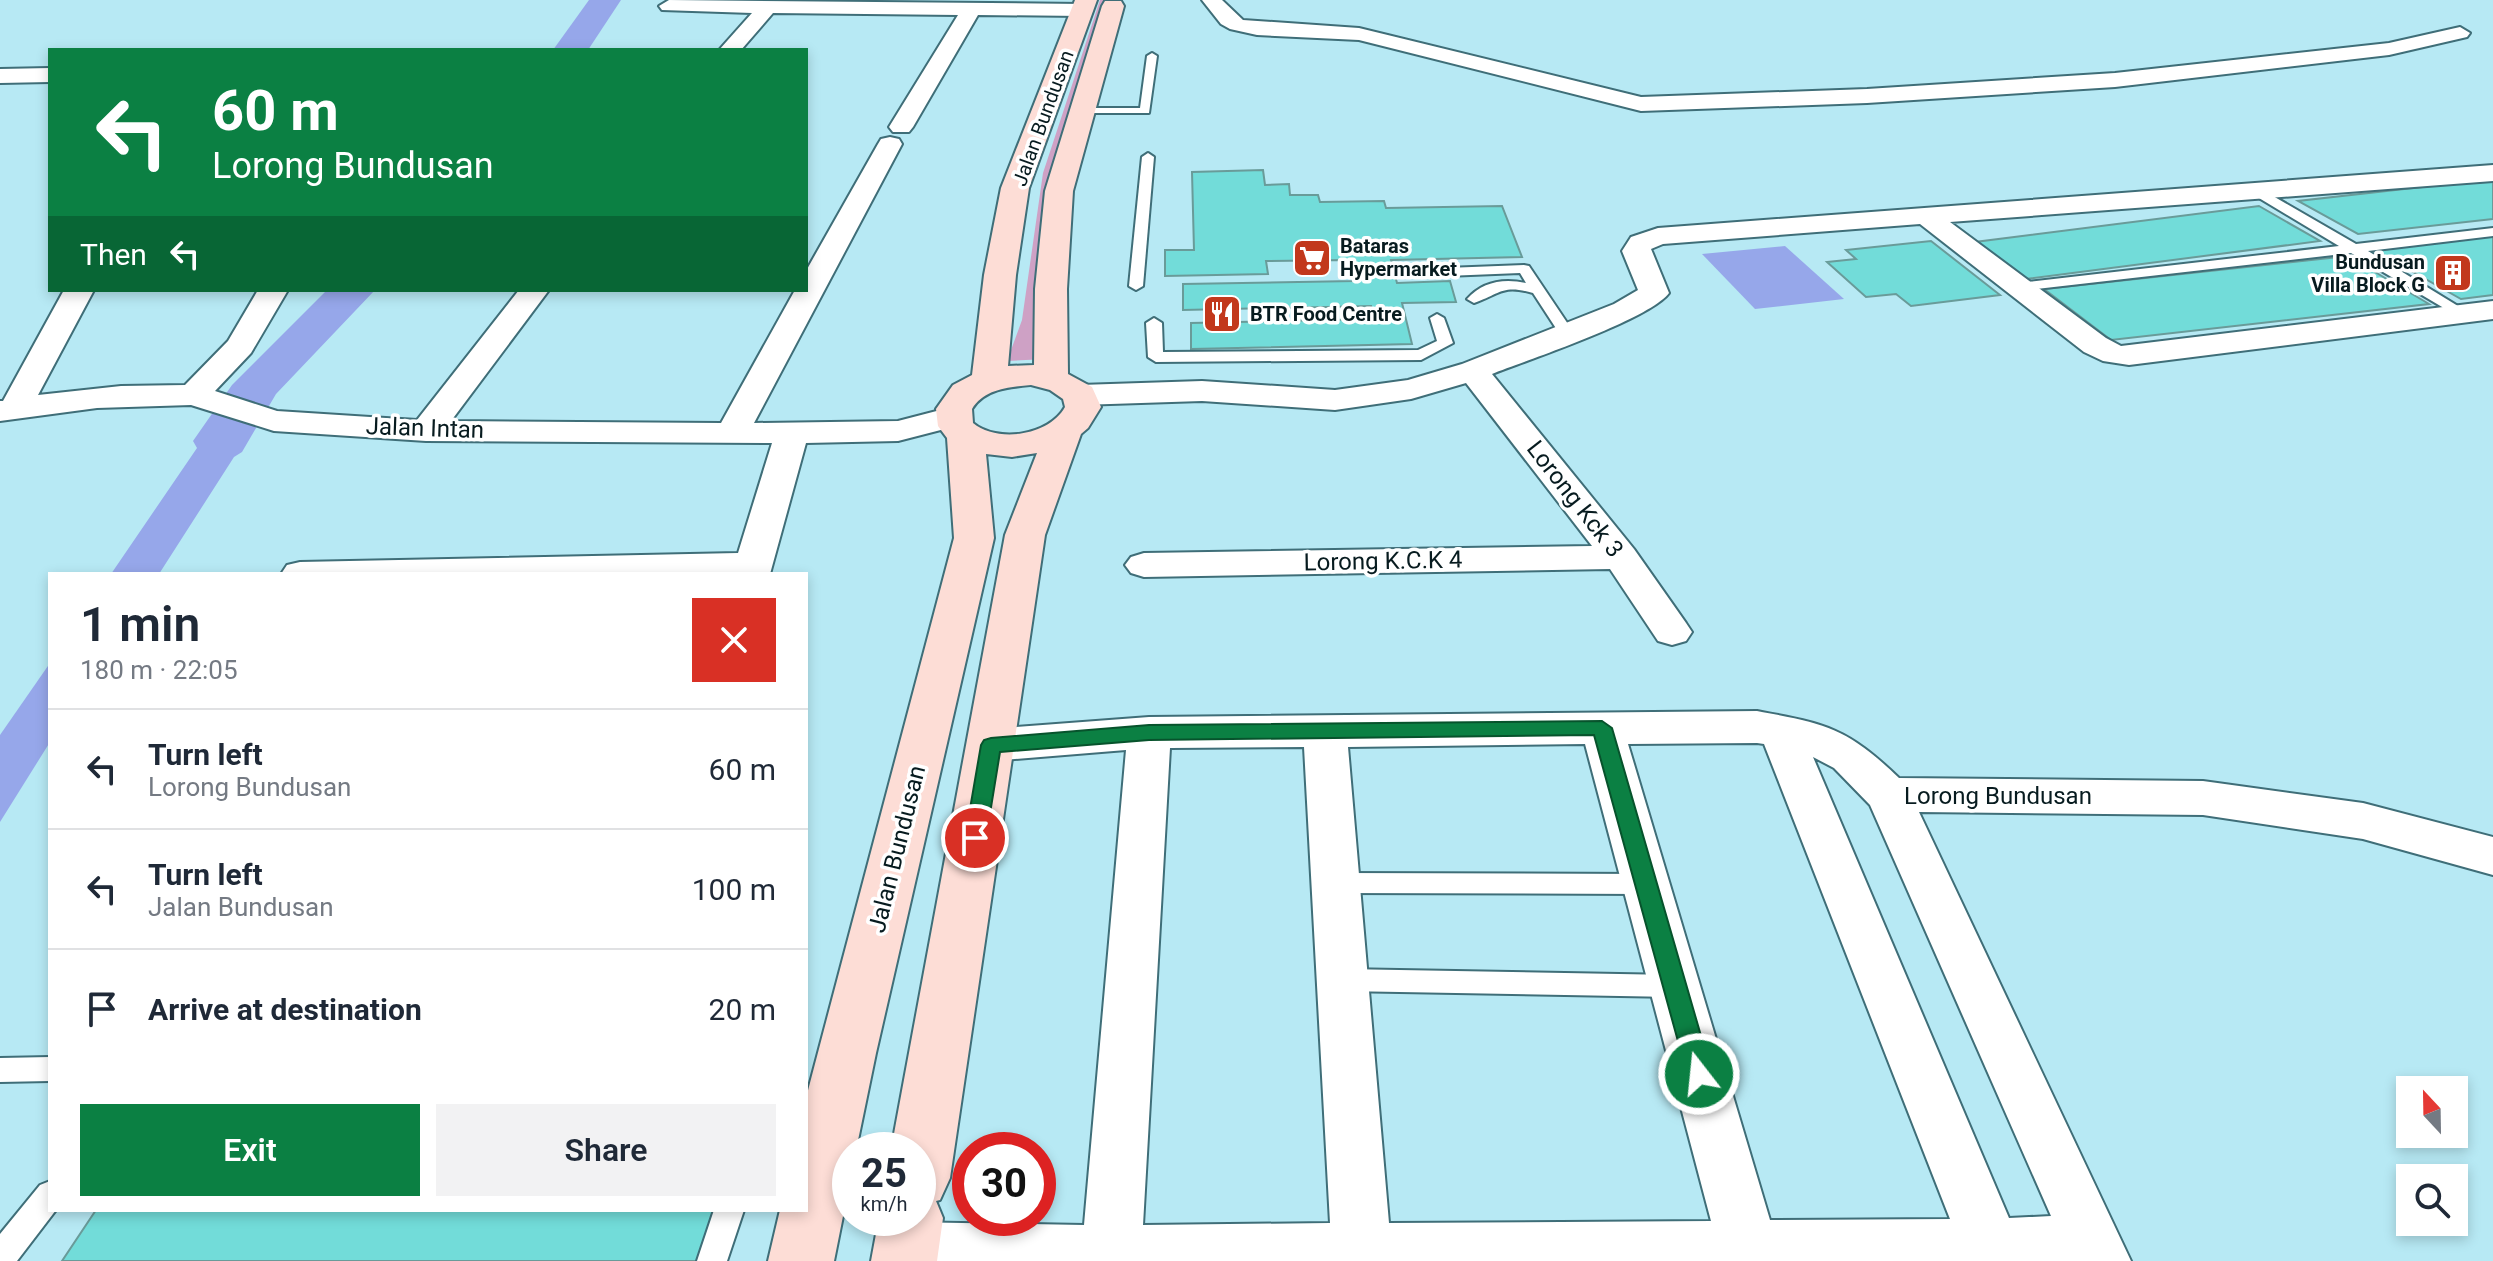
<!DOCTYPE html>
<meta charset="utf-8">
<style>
body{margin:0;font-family:Roboto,sans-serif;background:#f2f2f3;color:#1f2937;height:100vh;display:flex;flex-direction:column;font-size:30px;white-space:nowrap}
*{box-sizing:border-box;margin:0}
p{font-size:26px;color:#747a83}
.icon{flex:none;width:44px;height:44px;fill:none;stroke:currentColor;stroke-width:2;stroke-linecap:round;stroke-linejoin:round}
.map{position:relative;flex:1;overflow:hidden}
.details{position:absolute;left:48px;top:572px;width:760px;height:640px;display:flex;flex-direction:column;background:#fff;border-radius:0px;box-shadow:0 4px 12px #0003}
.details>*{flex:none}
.guide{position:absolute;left:48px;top:48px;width:760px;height:244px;border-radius:0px;box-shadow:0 4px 12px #0003;background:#0b8043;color:#fff;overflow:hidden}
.needle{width:52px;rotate:338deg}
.fabs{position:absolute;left:2396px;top:1076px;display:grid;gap:16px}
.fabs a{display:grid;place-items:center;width:72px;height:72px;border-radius:0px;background:#fff;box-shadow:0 4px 12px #0003;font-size:40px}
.speed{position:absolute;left:832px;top:1132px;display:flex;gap:16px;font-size:40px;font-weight:700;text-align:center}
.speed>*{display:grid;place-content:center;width:104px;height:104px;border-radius:50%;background:#fff;box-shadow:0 4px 12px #0003;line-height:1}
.speed small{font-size:20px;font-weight:400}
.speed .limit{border:12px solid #d22;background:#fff;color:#111}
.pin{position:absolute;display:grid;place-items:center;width:68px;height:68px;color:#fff;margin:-34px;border:4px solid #fff;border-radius:50%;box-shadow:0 2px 8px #0007}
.me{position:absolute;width:88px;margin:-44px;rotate:344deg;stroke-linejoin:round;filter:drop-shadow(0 0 6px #0008)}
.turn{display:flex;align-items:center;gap:28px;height:168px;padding:0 32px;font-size:36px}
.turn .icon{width:104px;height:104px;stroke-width:2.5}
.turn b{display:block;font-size:56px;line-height:68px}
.then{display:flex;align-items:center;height:76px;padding:0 32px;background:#0003;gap:16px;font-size:30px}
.round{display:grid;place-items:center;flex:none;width:84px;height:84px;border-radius:0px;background:#f2f2f3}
.head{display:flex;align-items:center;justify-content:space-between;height:136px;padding:0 32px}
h1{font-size:48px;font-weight:600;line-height:60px}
.cta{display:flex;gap:16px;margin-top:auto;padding:16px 32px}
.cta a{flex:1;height:92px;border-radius:0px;background:#0b8043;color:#fff;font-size:32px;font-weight:600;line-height:92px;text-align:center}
.cta a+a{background:#f2f2f3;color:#1f2937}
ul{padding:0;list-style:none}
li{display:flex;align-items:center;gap:24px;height:120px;padding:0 32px;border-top:2px solid #e0e1e3}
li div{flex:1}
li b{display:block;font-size:30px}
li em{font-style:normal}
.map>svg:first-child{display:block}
.green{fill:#cea1c5}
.water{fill:#96a7ea}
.building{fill:#72dcd9;stroke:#699b99;stroke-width:2}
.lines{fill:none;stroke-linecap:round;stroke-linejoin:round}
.lane-casing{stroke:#3f6e78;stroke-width:4}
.street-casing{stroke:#3f6e78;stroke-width:4}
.secondary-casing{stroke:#3f6e78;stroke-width:4}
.lane{fill:#fff;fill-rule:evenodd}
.street{fill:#fff;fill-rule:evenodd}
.secondary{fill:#fdddd6;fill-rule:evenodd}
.route{fill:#0b8043;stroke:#07532c;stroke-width:2}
.labels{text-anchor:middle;stroke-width:7;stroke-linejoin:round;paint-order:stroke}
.far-street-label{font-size:20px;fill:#071b1f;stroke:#fff}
.far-poi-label{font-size:20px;font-weight:bold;fill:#071b1f;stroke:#fff;text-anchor:start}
.street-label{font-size:24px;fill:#071b1f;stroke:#fff}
</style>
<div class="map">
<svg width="2493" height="1261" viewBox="0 0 2493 1261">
<rect width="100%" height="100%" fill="#b7e9f4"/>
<polygon class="green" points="1100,0 1106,0 1050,173 1044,205 1046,359 1007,361 1022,320 1043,173"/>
<g class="water">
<polygon points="589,0 621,0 588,50 553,50"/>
<polygon points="1785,246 1844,299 1755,309 1702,254"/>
<polygon points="327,290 375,290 276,394 242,452 234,457 159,574 111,574 197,448 193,441 232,385"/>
<polygon points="50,663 50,742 0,822 0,735"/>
</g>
<g class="building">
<polygon points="1263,170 1265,185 1289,184 1290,195 1318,195 1320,202 1384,201 1386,208 1502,206 1522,257 1391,260 1397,283 1450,281 1456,302 1402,303 1412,344 1191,349 1191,323 1373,319 1371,306 1183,310 1183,284 1354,281 1349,260 1266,261 1268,274 1165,276 1165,250 1194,250 1192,172"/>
<polygon points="2493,179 2493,219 2358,234 2298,201"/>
<polygon points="2259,206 2320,241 2018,280 1967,243"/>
<polygon points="2493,236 2493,295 2461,299 2374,250"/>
<polygon points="1931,241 2000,295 1911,306 1896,294 1866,297 1827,262 1856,259 1846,250"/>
<polygon points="2348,256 2429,304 2111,340 2044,289"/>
<polygon points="96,1210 715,1210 699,1261 62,1261"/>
</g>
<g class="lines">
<g class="lane-casing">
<g id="lane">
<polygon points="1152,53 1157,56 1149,113 1078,113 1076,111 1082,108 1140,108 1147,56"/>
<polygon points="1148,153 1154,157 1143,286 1136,290 1129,286 1142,157"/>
<polygon points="2254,185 2356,244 2493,228 2493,236 2368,251 2471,314 2469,317 2459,317 2351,253 2019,291 2012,287 2019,283 2339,246 2249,192 2249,186"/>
<path d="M1524 265 1529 266 1574 333 1571 336H1561L1533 293C1502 284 1500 294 1474 303L1467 299C1482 282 1503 278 1526 283L1520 273 1446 276 1439 272 1446 268Z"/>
<polygon points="1437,314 1444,318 1453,343 1421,360 1156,362 1148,357 1146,323 1154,318 1162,323 1163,352 1418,350 1437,341 1430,318"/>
<polygon points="1336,873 1646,874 1655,877 1658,884 1655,891 1646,894 1336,893 1327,890 1324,883 1327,876"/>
<polygon points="1343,969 1674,975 1683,978 1687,986 1683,994 1674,997 1343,991 1334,988 1330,980 1334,972"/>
<polygon points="50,1057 50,1081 0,1082 0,1058"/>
<polygon points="50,1181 50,1210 56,1210 17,1261 0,1261 0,1234 40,1185"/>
<polygon points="714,1210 744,1210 727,1261 697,1261"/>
</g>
</g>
<g class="street-casing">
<g id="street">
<polygon points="669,0 1083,4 1093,10 1083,16 978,15 913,127 909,132 893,132 889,127 958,15 773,13 741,50 719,50 752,13 662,10 659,6"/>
<polygon points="1202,0 1222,0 1243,20 1359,28 1641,97 1867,89 2115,73 2389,43 2460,27 2470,33 2467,37 2389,55 2115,87 1867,103 1641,111 1359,40 1257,35 1230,29 1221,24"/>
<polygon points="50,68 50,82 0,83 0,69"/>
<polygon points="890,137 899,139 902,144 754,423 898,421 952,407 964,410 969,417 964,424 898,441 806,443 770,574 281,574 287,565 300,562 738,553 772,443 426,441 274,431 191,405 97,408 0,421 0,401 3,401 64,290 94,290 38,395 121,386 185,385 228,341 258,290 288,290 251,353 215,391 277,411 417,420 519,290 549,290 451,421 721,423 795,290 806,290 806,271 878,144 881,139"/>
<path d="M2493 165V181L1950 222 2106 338 2121 346 2493 301V319L2129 365 2103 361 2084 352 1920 224 1663 244 1651 249 1669 293C1650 319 1528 360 1492 374L1634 549 1686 623 1692 632 1686 641 1672 645 1658 641 1610 569 1144 577 1131 573 1125 565 1131 557 1144 553 1592 546 1466 383 1411 399 1335 410 1202 401 1080 405 1069 402 1064 395 1069 388 1080 385 1202 381 1335 390 1408 380 1462 364 1614 304 1638 290 1622 251 1631 237 1658 228Z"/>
<path d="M1757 711C1826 724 1846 727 1899 778L2203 781 2363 803 2493 837V875L2363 839 2203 815 1919 812 2131 1261H880L876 1252 885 1231 906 1222 1084 1225 1126 750 991 761 976 756 969 745 976 734 991 729 1149 717ZM1757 743 1764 744 1950 1219 1770 1220 1628 744ZM1585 744 1711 1221 1389 1223 1348 747ZM1304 747 1330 1223 1143 1225 1170 748ZM1813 757 1834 768 1870 805 2051 1216 2009 1218Z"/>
</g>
</g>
<g class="secondary-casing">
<path id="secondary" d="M1075 0H1097L1029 188 1016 275 1008 366 1034 365 1035 289 1045 191 1102 6 1105 1H1121L1124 6 1073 191 1067 289 1068 374 1092 387 1101 407 1088 428 1081 434 1045 535 950 1178 940 1200 936 1201 943 1218 937 1261H871L879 1218H918V1150H891L1005 535 1037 453 1012 457 986 454 994 538 876 1053 856 1150H850V1181L834 1261H768L780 1210H806V1098L954 538 947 438 938 426 936 409 953 385 972 375 984 275 1001 188ZM1031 385 1050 390 1063 399 1065 407C1049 436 997 443 973 423L972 409C984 389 1009 387 1031 385Z"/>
</g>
<use href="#lane" class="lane"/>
<use href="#street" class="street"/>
<use href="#secondary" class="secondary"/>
</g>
<polygon class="route" points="1602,721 1612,728 1712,1074 1708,1082 1699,1085 1690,1082 1687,1074 1594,735 1149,740 1000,752 986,838 983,844 975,847 968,844 965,838 981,745 984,740 991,738 1149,725"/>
<defs>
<g id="supermarket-square" transform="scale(2)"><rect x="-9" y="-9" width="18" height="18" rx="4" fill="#c2381c" stroke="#fff"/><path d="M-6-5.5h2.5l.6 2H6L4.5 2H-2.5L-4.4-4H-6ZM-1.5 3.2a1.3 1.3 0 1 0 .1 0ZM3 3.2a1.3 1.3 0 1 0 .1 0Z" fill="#fff"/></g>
<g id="building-square" transform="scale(2)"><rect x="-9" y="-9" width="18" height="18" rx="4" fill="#c2381c" stroke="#fff"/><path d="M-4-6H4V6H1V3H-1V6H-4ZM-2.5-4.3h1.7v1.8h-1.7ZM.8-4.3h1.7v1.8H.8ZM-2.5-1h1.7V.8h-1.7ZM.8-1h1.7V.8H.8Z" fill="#fff"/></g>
<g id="restaurant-square" transform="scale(2)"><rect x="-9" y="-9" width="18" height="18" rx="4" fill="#c2381c" stroke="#fff"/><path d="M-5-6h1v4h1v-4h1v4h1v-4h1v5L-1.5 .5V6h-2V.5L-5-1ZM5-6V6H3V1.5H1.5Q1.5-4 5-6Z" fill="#fff"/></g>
</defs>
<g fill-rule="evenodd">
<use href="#supermarket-square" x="1312" y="258"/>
<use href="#building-square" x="2453" y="273"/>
<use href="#restaurant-square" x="1222" y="314"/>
</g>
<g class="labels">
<g class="far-street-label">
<text transform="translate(1043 118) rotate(-70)" y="7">Jalan Bundusan</text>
</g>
<g class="far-poi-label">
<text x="1340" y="253">Bataras<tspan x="1340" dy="23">Hypermarket</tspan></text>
<text x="2425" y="269" text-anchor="end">Bundusan<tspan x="2425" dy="23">Villa Block G</tspan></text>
<text x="1250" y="321">BTR Food Centre</text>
</g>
<g class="street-label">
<text transform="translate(425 428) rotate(2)" y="8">Jalan Intan</text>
<text transform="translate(1575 499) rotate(52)" y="8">Lorong Kck 3</text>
<text transform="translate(1383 561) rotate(-1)" y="8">Lorong K.C.K 4</text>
<text x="1998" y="804">Lorong Bundusan</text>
<text transform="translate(897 849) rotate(-76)" y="8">Jalan Bundusan</text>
</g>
</g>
</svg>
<div class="fabs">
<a><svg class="needle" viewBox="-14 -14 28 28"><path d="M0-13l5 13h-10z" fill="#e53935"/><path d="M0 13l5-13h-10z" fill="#747a83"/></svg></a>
<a><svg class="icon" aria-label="search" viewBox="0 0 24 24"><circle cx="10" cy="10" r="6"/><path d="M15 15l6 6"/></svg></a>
</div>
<div class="speed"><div>25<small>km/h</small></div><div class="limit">30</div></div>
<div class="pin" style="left:975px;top:838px;background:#d93025"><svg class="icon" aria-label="arrive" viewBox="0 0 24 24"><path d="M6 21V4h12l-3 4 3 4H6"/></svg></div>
<svg class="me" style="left:1699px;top:1074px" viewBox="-20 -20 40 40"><circle r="17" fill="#0b8043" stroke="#fff" stroke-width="3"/><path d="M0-11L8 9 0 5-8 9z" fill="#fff"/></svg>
<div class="guide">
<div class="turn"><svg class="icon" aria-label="left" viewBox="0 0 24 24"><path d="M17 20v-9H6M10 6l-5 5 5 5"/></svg><div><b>60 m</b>Lorong Bundusan</div></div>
<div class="then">Then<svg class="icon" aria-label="left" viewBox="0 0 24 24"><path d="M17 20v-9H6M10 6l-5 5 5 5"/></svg></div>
</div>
<section class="details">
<div class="head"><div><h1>1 min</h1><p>180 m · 22:05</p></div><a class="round" style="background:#d93025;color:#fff"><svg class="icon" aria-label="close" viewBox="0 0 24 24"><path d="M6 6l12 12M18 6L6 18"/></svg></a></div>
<ul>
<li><svg class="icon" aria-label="left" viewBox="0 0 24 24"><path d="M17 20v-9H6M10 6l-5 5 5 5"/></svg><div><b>Turn left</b><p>Lorong Bundusan</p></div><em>60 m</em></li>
<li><svg class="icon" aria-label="left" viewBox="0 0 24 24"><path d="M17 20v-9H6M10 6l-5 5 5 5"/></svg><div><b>Turn left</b><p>Jalan Bundusan</p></div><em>100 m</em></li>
<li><svg class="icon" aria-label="arrive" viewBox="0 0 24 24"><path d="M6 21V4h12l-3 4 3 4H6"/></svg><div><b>Arrive at destination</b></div><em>20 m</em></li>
</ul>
<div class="cta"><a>Exit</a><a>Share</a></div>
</section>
</div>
